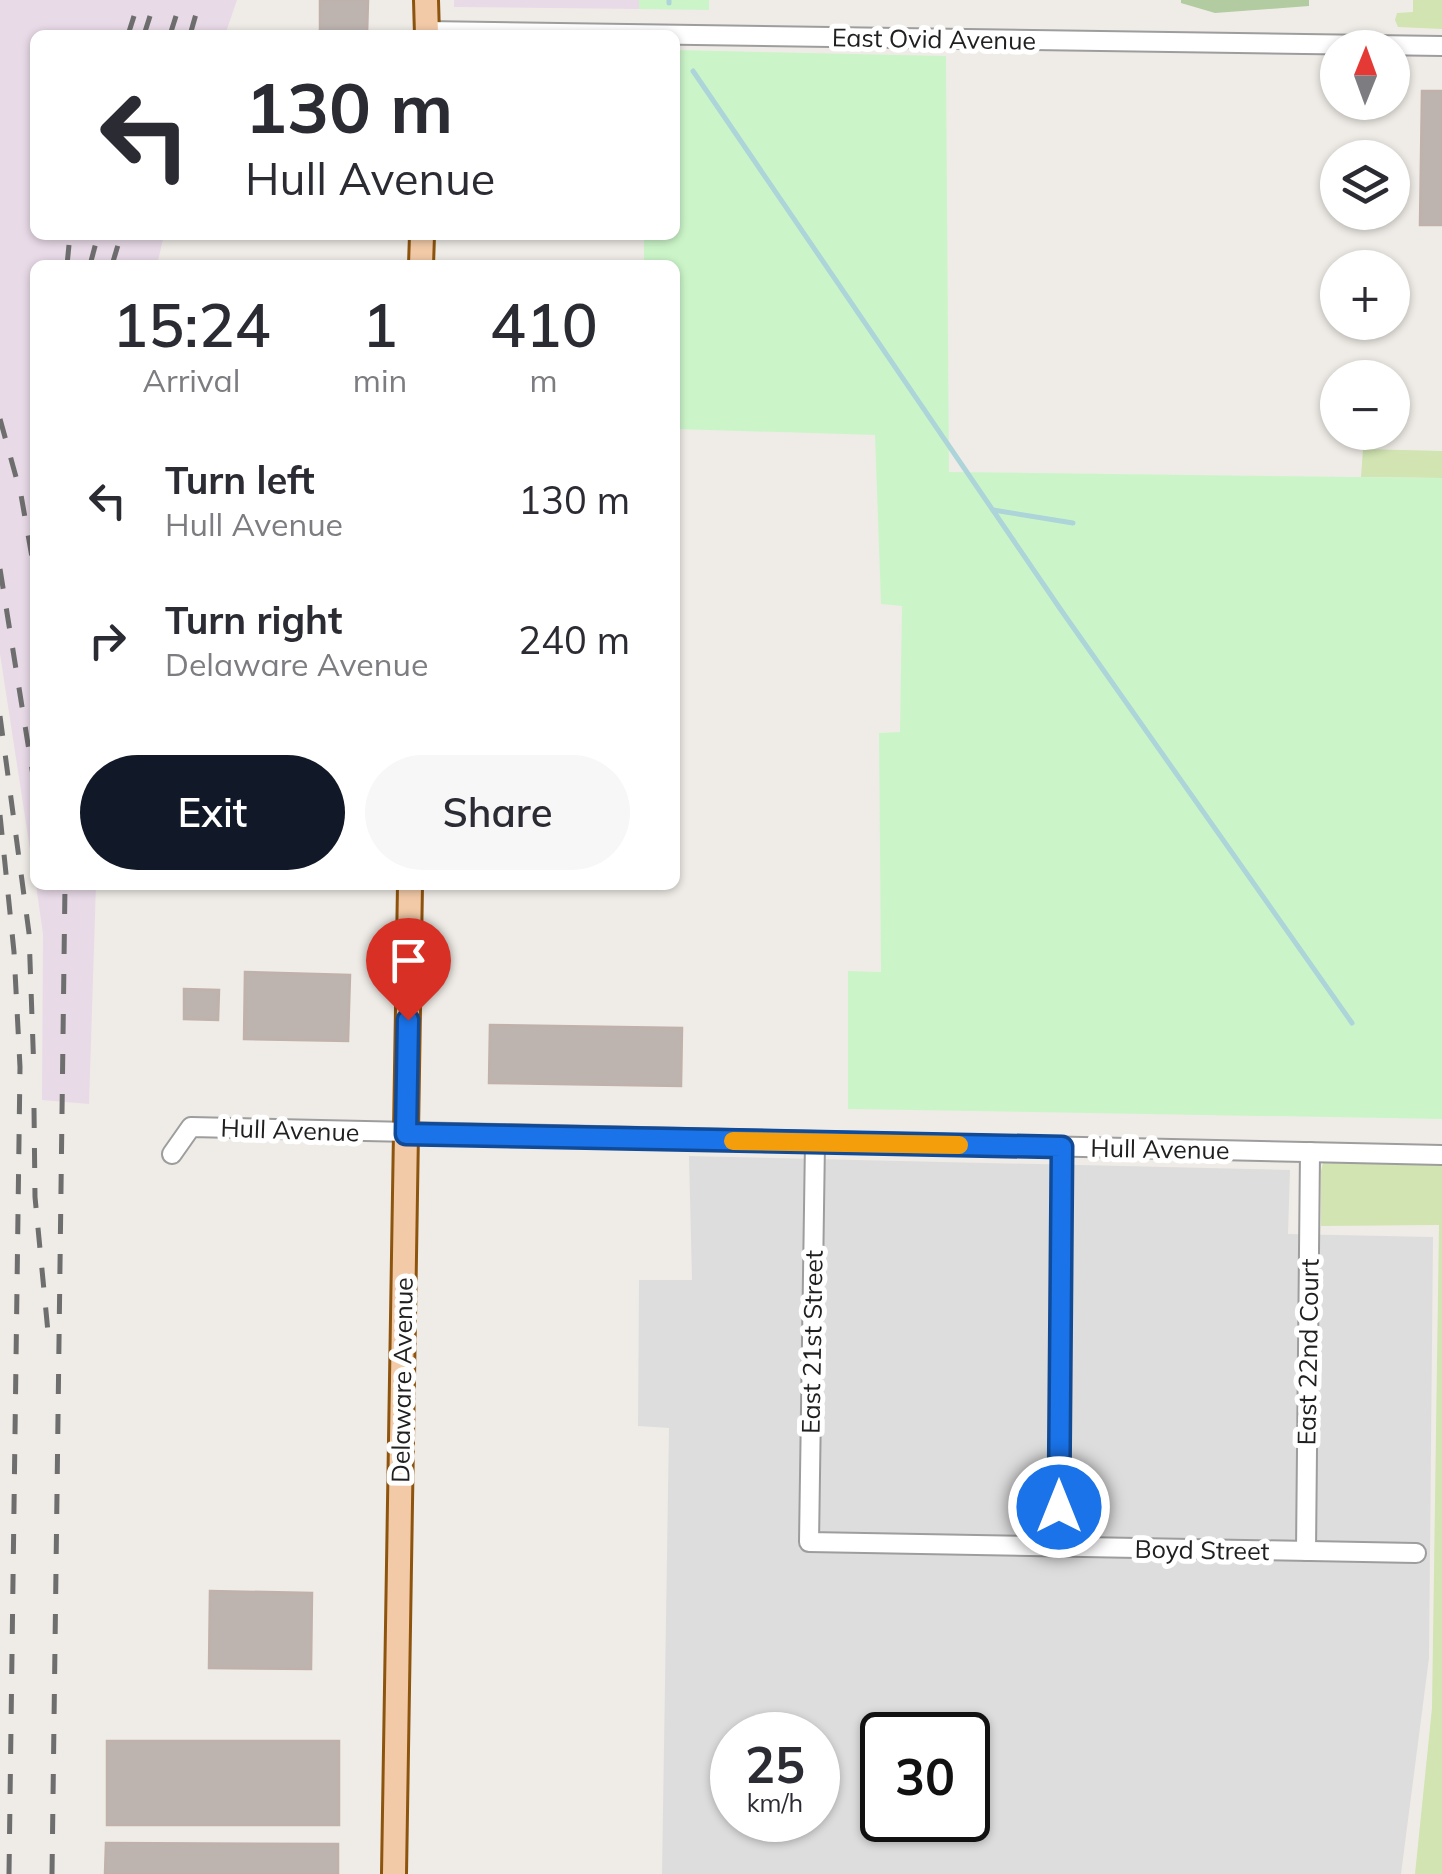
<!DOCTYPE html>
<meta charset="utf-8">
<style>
body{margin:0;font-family:Mulish,sans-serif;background:#f7f7f7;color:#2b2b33;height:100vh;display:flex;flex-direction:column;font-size:38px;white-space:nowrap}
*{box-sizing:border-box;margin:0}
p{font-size:32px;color:#7c7c81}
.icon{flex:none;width:55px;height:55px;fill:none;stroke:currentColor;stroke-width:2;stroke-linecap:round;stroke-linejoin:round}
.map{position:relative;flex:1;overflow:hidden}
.drawer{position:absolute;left:30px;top:260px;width:650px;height:630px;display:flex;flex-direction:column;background:#fff;border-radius:15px;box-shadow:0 2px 8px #0004}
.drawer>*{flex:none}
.guide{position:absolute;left:30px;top:30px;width:650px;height:210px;border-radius:15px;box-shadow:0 2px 8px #0004;background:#fff;color:#2b2b33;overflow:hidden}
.needle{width:65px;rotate:1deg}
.controls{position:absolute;left:1320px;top:30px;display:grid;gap:20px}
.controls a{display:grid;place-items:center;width:90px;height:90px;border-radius:50%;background:#fff;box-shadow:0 2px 8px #0004;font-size:50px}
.speed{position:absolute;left:710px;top:1712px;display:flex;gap:20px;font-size:50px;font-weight:700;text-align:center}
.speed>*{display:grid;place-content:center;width:130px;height:130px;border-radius:50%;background:#fff;box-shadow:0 2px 8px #0004;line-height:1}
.speed small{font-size:25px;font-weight:400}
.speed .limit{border:5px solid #111;border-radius:15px;background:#fff;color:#111}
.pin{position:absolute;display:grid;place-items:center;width:85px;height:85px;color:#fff;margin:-102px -42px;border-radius:50% 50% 50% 0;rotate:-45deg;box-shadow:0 0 10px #0007}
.pin .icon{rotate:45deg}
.me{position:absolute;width:110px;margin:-55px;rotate:0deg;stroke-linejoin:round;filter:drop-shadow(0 0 8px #0008)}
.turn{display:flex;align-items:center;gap:35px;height:210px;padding:0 50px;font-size:45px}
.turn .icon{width:130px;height:130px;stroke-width:2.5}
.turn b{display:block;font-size:70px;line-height:85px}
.eta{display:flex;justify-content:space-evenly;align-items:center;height:170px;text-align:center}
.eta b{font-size:60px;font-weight:600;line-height:70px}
.cta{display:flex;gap:20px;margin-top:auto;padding:20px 50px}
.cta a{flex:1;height:115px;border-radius:60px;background:#111827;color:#fff;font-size:40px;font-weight:600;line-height:115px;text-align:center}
.cta a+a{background:#f7f7f7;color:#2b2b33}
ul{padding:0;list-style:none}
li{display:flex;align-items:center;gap:30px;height:140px;padding:0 50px}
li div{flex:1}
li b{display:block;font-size:38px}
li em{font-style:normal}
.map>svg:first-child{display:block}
.residential{fill:#dedddd;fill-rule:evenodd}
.industrial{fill:#e8dae7}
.grass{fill:#d1e4b2}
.forest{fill:#b2cba0}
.park{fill:#cbf5c9}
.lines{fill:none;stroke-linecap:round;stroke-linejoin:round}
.stream{stroke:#acd4d9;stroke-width:5}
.building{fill:#bdb4b0;stroke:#c0b1ab;stroke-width:2.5}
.minor-casing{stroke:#9d9d9d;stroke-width:22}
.major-casing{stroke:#8d540e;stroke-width:28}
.minor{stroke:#fff;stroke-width:18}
.major{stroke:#f3caa8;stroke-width:22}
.rail{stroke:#6e6e6e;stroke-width:5;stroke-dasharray:20 20;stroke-linecap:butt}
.route-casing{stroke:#114b97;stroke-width:25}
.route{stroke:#1a73e8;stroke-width:18}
.slow{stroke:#f59e0b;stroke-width:18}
.labels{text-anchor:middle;stroke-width:10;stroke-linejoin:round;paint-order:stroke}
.street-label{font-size:25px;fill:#202020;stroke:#fff}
</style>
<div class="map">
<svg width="1442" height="1874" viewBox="0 0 1442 1874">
<rect width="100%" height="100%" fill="#efece7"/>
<path class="residential" d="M689 1156 1290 1170 1288 1234 1433 1237 1429 1658 1401 1874H662L669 1428 638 1426 639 1280H692ZM732 1735H818V1820H732ZM882 1735H968V1820H882Z"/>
<g class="industrial">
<polygon points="0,0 237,0 225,35 35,35 35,235 164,235 157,265 35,265 35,882 0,654"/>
<polygon points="454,0 639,0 639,9 454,7"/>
<polygon points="36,885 96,885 89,1104 42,1100 43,934"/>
</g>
<g class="grass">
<polygon points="1413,0 1442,0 1442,29 1398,27 1395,20 1397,13 1413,12"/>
<polygon points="1363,449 1442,451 1442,478 1361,477"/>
<polygon points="1330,1160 1442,1162 1442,1874 1415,1874 1432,1708 1439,1225 1321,1226 1321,1171 1323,1163"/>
</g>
<polygon class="forest" points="1181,0 1309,0 1309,6 1215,13 1181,3"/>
<g class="park">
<polygon points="639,0 709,0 709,10 639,9"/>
<polygon points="675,50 946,56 949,472 1442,478 1442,1119 848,1109 848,971 881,972 879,733 900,732 902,606 881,604 875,435 675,429 675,265 644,265 644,235 675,235"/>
</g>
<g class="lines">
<g class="stream">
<polyline points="669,3 669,0"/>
<polyline points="693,71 1061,610 1352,1023"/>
<polyline points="993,510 1073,523"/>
</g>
</g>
<g class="building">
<polygon points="320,0 368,0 367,35 320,35"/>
<polygon points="1422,91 1442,91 1442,225 1420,225"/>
<polygon points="245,972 350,975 348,1041 244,1039"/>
<polygon points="184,989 219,990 218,1020 184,1019"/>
<polygon points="490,1025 682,1028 681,1086 489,1083"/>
<polygon points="210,1591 312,1593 311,1669 209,1668"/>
<rect x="107" y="1741" width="232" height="84"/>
<polygon points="106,1843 338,1844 338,1874 105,1874"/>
</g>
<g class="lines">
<g class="minor-casing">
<g id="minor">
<polyline points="427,31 1442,46"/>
<polyline points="815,1142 809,1542 1416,1553"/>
<polyline points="172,1154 191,1127 1442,1155"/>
<polyline points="1059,1547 1062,1147"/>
<polyline points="1306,1551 1310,1152"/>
</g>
</g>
<g class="major-casing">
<g id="major">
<polyline points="426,0 427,35"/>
<polyline points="421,265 422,235"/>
<polyline points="394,1874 410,885"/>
</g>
</g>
<use href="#minor" class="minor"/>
<use href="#major" class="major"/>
<g class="rail">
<polyline points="128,35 139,0"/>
<polyline points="144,35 155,0"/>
<polyline points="170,35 181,0"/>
<polyline points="190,35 200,0"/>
<polyline points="67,265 70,235"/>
<polyline points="90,265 98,235"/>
<polyline points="112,265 121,235"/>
<polyline points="0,419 21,495 35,574"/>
<polyline points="0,569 35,788"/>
<polyline points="0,716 29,933 34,1073"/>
<polyline points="0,815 14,952 20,1067 9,1874"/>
<polyline points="34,1108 35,1197 48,1332"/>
<polyline points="52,1874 65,885"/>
</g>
</g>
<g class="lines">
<g class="route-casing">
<polyline id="route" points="408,1020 406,1134 1062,1147 1059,1507"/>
</g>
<use href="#route" class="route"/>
<polyline class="slow" points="733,1141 959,1145"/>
</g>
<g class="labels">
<g class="street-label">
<text transform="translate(934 39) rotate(1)" y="9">East Ovid Avenue</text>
<text transform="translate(290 1130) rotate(2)" y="9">Hull Avenue</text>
<text transform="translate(1160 1149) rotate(1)" y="9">Hull Avenue</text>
<text transform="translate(812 1342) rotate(-89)" y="9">East 21st Street</text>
<text transform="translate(1308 1352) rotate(-89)" y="9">East 22nd Court</text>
<text transform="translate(402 1380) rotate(-89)" y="9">Delaware Avenue</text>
<text transform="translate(1202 1550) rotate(1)" y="9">Boyd Street</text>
</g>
</g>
</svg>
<div class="controls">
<a><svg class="needle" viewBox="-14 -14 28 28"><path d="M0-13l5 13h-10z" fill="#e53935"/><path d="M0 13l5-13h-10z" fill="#7c7c81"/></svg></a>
<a><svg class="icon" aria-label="layers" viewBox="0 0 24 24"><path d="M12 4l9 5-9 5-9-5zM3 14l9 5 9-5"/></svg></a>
<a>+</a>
<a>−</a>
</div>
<div class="speed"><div>25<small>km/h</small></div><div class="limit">30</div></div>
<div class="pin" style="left:408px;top:1020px;background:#d93025"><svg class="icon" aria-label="arrive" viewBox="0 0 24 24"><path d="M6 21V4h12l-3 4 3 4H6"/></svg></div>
<svg class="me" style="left:1059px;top:1507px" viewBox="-20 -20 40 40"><circle r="17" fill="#1a73e8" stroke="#fff" stroke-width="3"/><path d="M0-11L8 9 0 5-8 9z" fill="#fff"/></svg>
<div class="guide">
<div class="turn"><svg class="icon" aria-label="left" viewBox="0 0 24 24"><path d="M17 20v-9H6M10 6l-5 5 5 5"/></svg><div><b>130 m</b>Hull Avenue</div></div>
</div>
<section class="drawer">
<div class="eta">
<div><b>15:24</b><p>Arrival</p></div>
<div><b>1</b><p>min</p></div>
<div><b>410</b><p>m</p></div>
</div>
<ul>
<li><svg class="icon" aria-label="left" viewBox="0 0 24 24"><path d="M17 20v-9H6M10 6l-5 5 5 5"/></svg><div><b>Turn left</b><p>Hull Avenue</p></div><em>130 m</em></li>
<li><svg class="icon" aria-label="right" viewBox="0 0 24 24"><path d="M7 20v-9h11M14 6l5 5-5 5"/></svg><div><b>Turn right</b><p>Delaware Avenue</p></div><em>240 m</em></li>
</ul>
<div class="cta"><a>Exit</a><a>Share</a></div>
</section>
</div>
